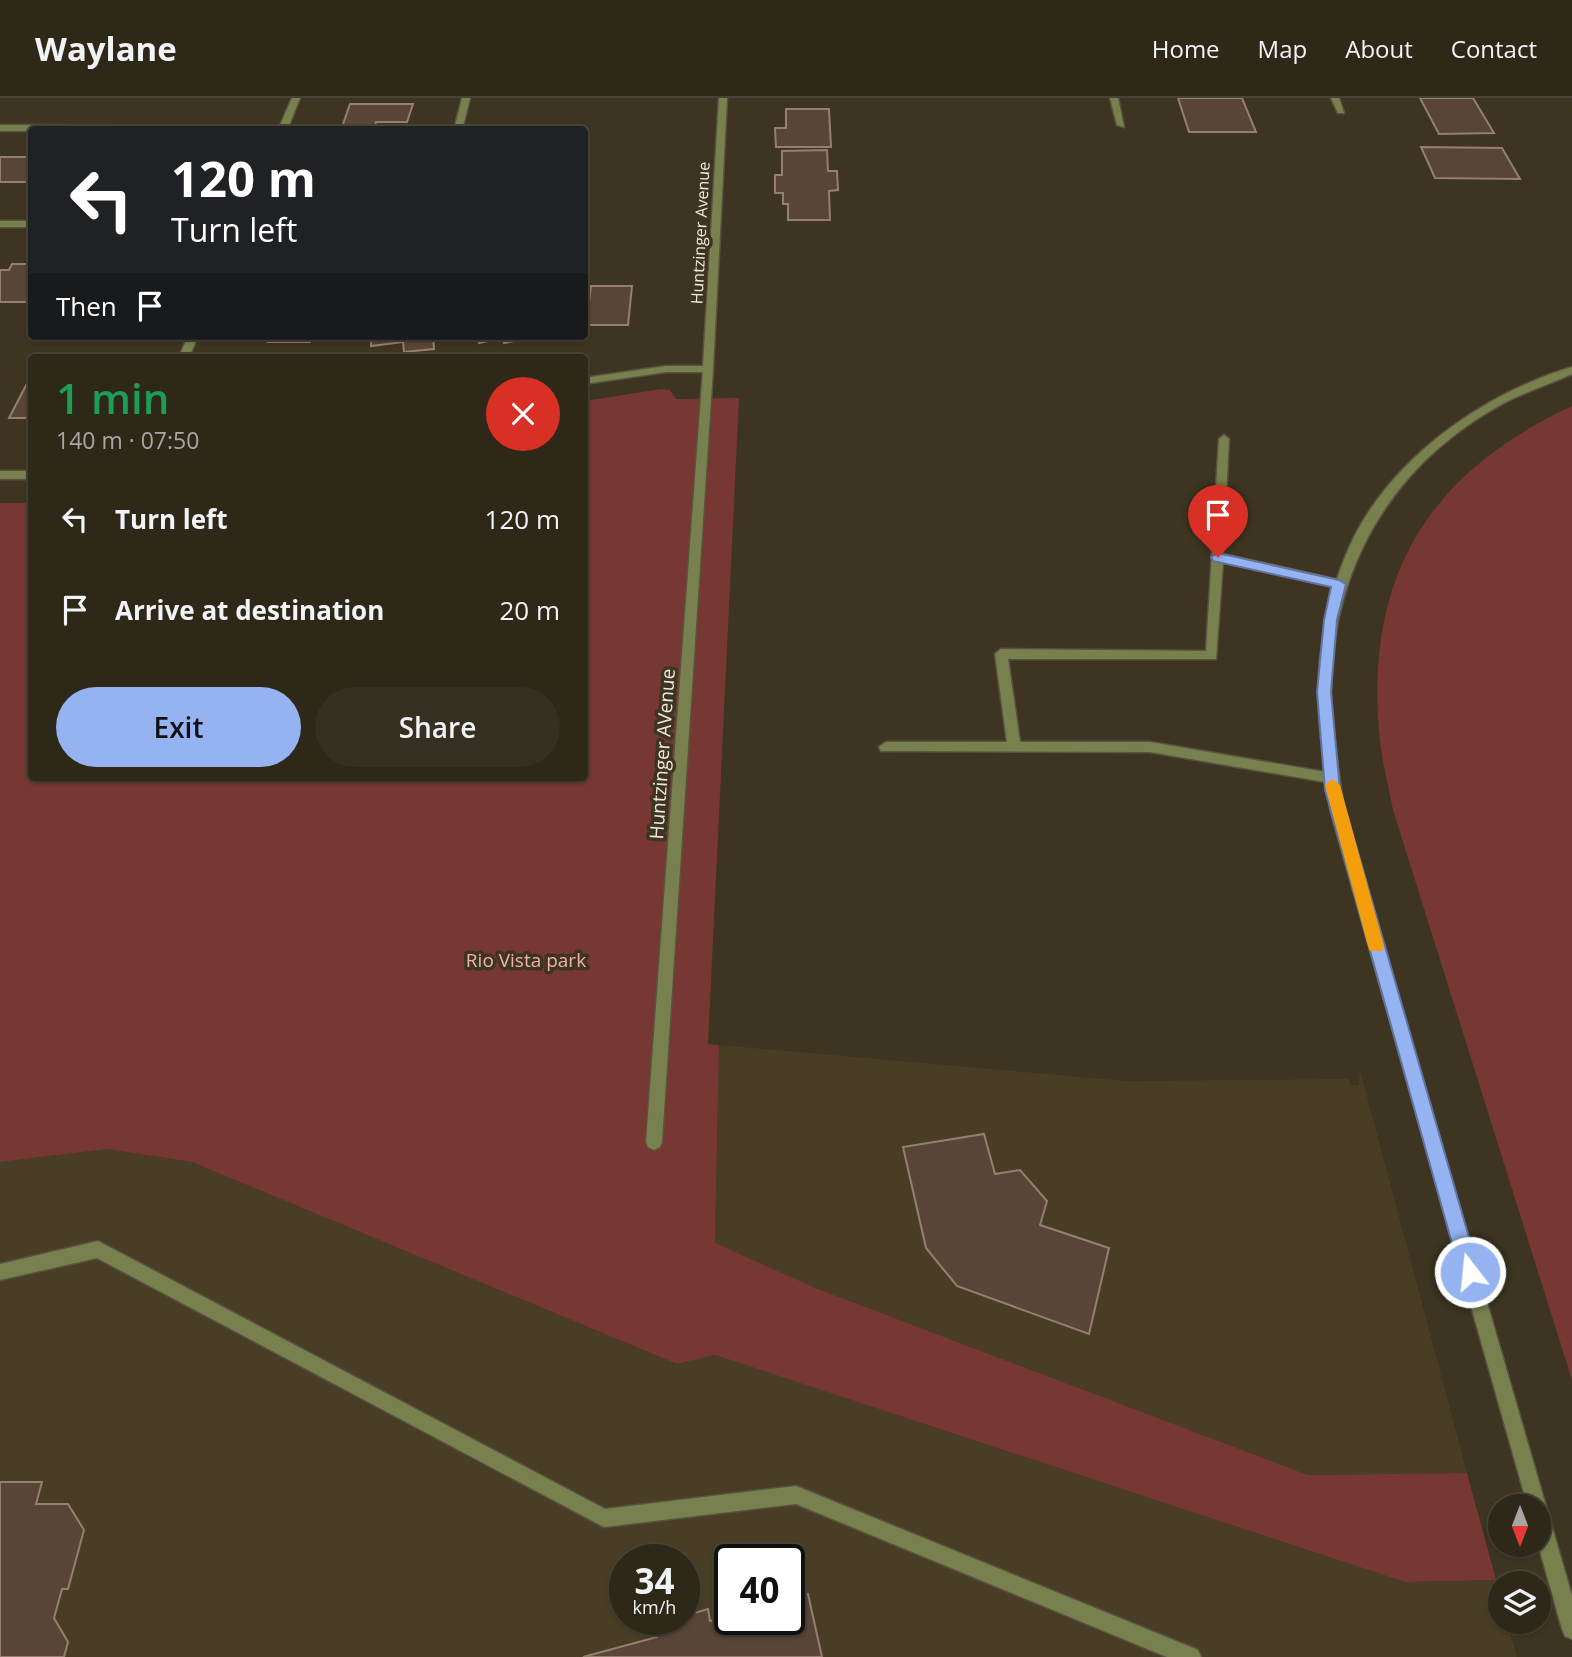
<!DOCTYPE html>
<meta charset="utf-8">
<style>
body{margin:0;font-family:"Open Sans",sans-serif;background:#363022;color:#f1f3f6;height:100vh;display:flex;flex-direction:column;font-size:26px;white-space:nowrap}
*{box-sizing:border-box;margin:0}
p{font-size:23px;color:#a7a6a2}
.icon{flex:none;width:38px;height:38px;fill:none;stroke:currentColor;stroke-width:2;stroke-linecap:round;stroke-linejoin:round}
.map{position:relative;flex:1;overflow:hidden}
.side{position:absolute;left:28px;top:256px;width:560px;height:427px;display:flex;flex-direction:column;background:#2e2819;border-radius:7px;box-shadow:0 2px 5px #0004,0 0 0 2px #494438}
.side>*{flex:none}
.banner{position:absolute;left:28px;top:28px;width:560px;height:214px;border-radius:7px;box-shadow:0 2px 5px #0004,0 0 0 2px #494438;background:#202124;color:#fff;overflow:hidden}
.needle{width:46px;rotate:180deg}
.buttons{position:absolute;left:1488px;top:1396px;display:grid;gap:14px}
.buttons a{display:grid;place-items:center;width:63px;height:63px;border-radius:50%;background:#2e2819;box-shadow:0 2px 5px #0004,0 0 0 2px #494438;font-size:35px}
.speed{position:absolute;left:609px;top:1446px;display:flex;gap:14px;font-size:35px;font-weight:700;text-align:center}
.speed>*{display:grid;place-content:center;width:91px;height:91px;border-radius:50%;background:#2e2819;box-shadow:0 2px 5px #0004,0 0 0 2px #494438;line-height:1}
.speed small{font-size:18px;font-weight:400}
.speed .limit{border:4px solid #111;border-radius:10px;background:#fff;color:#111}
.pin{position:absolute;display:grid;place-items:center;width:60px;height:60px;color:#fff;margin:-72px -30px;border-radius:50% 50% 50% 0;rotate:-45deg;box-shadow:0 0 7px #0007}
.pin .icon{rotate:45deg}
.me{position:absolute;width:77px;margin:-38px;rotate:344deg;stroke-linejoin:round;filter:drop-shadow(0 0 5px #0008)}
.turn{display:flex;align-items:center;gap:24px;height:147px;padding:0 28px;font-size:32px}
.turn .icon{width:91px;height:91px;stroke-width:2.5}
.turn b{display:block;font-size:49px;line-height:60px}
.then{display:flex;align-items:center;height:66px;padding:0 28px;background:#0003;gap:14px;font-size:26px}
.round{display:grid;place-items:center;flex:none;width:74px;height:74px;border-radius:37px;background:#363022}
.head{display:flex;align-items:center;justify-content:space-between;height:119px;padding:0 28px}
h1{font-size:42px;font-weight:600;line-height:52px;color:#1e9e55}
.primary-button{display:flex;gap:14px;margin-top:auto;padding:14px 28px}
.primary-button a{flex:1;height:80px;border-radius:42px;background:#95b2f1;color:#111;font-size:28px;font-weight:600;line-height:80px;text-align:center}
.primary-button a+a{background:#363022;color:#f1f3f6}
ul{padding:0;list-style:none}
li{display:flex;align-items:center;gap:21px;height:91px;padding:0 28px}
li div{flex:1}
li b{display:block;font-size:26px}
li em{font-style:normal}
header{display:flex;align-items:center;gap:42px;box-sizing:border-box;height:98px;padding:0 35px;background:#2e2819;border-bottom:2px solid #494438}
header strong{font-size:33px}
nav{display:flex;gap:38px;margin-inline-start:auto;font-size:24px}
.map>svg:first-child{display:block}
.built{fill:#493e25;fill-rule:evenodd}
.green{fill:#773732}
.building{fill:#584538;stroke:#947f70;stroke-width:2}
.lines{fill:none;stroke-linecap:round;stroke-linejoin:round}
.service-casing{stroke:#59523f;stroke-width:3}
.minor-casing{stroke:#59523f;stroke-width:3}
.tertiary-casing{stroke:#59523f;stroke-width:3}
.service{fill:#78814e;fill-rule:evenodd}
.minor{fill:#78814e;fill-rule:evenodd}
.tertiary{fill:#78814e;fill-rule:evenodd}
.route{fill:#95b2f1;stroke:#61749d;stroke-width:2}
.slow{fill:#f59e0b}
.labels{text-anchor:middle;stroke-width:7;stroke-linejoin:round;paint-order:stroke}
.far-street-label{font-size:16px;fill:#efe9dd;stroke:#3d3521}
.street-label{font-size:19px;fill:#efe9dd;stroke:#3d3521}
.park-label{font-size:19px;fill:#f3b0a8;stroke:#3d3521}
</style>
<header>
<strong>Waylane</strong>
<nav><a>Home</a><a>Map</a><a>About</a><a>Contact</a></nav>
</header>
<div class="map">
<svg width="1572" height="1559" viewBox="0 0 1572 1559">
<rect width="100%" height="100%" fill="#3d3521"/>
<g class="built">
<polygon points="719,947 1125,983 1349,981 1351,987 1359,987 1360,972 1467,1375 1308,1377 818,1191 715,1146"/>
<path d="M107 1051 192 1064 677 1266 715 1257 1405 1484 1496 1482 1500 1496V1524H1507L1517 1559H0V1064ZM625 1461H684V1521H625ZM730 1461H789V1521H730Z"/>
</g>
<g class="green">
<polygon points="661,291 670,292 676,301 739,300 708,946 719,947 715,1145 818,1191 1308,1377 1467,1375 1496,1482 1405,1484 715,1257 677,1266 192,1064 107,1051 0,1064 0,405 31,405 32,679 584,679 585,303"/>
<path d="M1572 308V1282L1393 712C1388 686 1381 660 1379 633 1366 476 1430 374 1572 308Z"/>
</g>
<g class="building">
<polygon points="1178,0 1242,0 1256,34 1189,34"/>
<polygon points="1420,0 1473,0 1494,35 1439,36"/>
<polygon points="350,6 413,6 407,24 376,24 374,32 341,32"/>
<polygon points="786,11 829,11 831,49 776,49 775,30 786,30"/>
<polygon points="1421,49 1502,50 1520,81 1435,80"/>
<polygon points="827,52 828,73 837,73 838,92 829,93 830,122 788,122 788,106 783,106 783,95 775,95 775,77 782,77 782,53"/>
<polygon points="0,59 32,59 31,84 0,84"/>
<polygon points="12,166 32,166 30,204 0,204 0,172 9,172"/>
<polygon points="591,188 632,188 628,227 586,227"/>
<polygon points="270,238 312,238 310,244 268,244"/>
<polygon points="371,238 433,238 434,251 404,254 403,244 371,248"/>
<polygon points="478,238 524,238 525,241 504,245 502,240 479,245"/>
<polygon points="262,255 308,255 306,259 260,259"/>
<polygon points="32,276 32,320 9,320"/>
<polygon points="984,1036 995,1076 1020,1072 1047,1103 1040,1127 1109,1150 1089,1236 957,1188 926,1150 903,1049"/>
<polygon points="0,1384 42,1384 36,1406 68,1406 84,1432 68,1491 62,1491 54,1520 68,1544 64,1559 0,1559"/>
<polygon points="808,1496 822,1559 583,1559 657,1539 655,1526 684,1521 684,1518 708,1511 710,1523 730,1518 730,1521 789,1521 789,1501"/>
</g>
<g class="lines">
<g class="service-casing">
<g id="service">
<polygon points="462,0 470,0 462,32 454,32"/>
<polygon points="1110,0 1118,0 1124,29 1117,27"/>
<polygon points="0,27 282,28 286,31 0,33"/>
<polygon points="708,268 713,271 662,1044 660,1049 654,1052 648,1049 646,1044 703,271"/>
<polygon points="1224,337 1229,341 1223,456 1339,482 1345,486 1343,489 1339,490 1223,464 1216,561 1008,561 1020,644 1150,644 1331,675 1338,680 1336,684 1331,685 1150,654 881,653 879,649 886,644 1007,644 995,556 1001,551 1206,553 1219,341"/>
<polygon points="98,1143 605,1411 796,1388 1198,1552 1201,1559 1167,1559 796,1406 604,1429 97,1160 0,1182 0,1166"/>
</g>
</g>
<g class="minor-casing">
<g id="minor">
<polygon points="719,0 727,0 713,271 708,274 666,274 584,286 584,280 666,268 703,268"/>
<polygon points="1331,0 1339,0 1344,15 1338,15"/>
<rect x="0" y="123" width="32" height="6"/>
</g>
</g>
<g class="tertiary-casing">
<g id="tertiary">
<polygon points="292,0 300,0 287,32 278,32"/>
<polygon points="188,238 198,238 189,259 179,259"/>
<path d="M1572 269V276C1550 286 1525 294 1504 305 1403 360 1343 449 1332 563 1328 613 1337 662 1344 711L1572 1498V1541L1565 1538 1562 1531 1538 1446V1409H1528L1330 711C1324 662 1315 612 1320 562 1325 520 1335 477 1354 439 1396 357 1485 295 1572 269Z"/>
<rect x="0" y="373" width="32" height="8"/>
</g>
</g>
<use href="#service" class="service"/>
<use href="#minor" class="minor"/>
<use href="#tertiary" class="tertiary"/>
</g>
<polygon class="route" points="1218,455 1339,482 1346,486 1337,522 1331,594 1340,692 1479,1174 1477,1181 1470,1184 1463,1181 1460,1174 1325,692 1317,594 1324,522 1331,489 1213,463 1211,459"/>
<polygon class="slow" points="1332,681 1340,687 1384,848 1382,853 1370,853 1368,848 1325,687"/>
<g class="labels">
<g class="far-street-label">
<text transform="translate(700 135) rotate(-87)" y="6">Huntzinger Avenue</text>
</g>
<g class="street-label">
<text transform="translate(662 656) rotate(-86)" y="7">Huntzinger AVenue</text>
</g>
<g class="park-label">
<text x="526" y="869">Rio Vista park</text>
</g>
</g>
</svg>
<div class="buttons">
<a><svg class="needle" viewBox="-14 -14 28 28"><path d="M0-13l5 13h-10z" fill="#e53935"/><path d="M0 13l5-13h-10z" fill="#a7a6a2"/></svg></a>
<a><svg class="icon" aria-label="layers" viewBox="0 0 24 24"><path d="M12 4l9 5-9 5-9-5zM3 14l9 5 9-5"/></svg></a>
</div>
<div class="speed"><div>34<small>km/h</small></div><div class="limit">40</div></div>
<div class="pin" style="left:1218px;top:459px;background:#d93025"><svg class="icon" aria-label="arrive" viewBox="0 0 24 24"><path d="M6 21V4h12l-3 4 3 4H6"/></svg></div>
<svg class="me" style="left:1470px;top:1174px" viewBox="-20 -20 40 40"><circle r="17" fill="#95b2f1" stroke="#fff" stroke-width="3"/><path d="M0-11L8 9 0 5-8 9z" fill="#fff"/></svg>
<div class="banner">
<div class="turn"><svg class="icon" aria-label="left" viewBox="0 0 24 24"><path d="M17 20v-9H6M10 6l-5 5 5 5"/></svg><div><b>120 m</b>Turn left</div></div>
<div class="then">Then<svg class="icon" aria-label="arrive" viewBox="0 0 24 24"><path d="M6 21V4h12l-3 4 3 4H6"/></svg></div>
</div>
<section class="side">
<div class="head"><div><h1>1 min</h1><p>140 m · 07:50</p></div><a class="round" style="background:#d93025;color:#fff"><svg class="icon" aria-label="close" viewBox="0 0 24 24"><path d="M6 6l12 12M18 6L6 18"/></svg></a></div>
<ul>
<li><svg class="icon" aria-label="left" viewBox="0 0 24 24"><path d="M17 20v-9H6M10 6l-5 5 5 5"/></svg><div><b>Turn left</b></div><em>120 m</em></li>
<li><svg class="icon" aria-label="arrive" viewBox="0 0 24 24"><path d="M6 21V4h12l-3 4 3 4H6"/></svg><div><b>Arrive at destination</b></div><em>20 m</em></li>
</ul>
<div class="primary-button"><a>Exit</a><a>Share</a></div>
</section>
</div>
